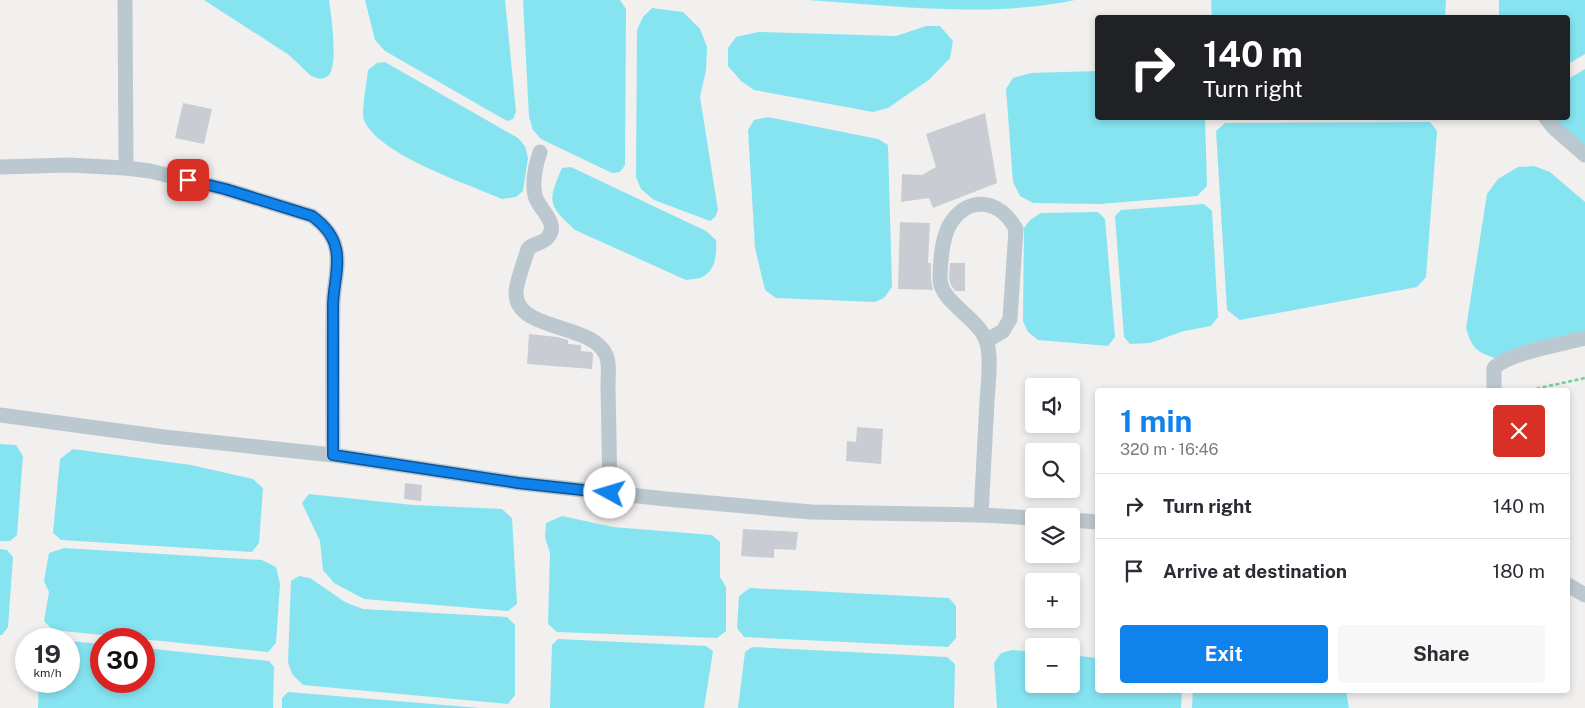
<!DOCTYPE html>
<meta charset="utf-8">
<style>
body{margin:0;font-family:"Public Sans",sans-serif;background:#f7f7f7;color:#2b2b33;height:100vh;display:flex;flex-direction:column;font-size:19px;white-space:nowrap}
*{box-sizing:border-box;margin:0}
p{font-size:16px;color:#7c7c81}
.icon{flex:none;width:28px;height:28px;fill:none;stroke:currentColor;stroke-width:2;stroke-linecap:round;stroke-linejoin:round}
.map{position:relative;flex:1;overflow:hidden}
.side{position:absolute;left:1095px;top:388px;width:475px;height:305px;display:flex;flex-direction:column;background:#fff;border-radius:5px;box-shadow:0 2px 8px #0003}
.side>*{flex:none}
.guide{position:absolute;left:1095px;top:15px;width:475px;height:105px;border-radius:5px;box-shadow:0 2px 8px #0003;background:#202124;color:#fff;overflow:hidden}
.tools{position:absolute;left:1025px;top:378px;display:grid;gap:10px}
.tools a{display:grid;place-items:center;width:55px;height:55px;border-radius:5px;background:#fff;box-shadow:0 2px 8px #0003;font-size:25px}
.speed{position:absolute;left:15px;top:628px;display:flex;gap:10px;font-size:25px;font-weight:700;text-align:center}
.speed>*{display:grid;place-content:center;width:65px;height:65px;border-radius:50%;background:#fff;box-shadow:0 2px 8px #0003;line-height:1}
.speed small{font-size:12px;font-weight:400}
.speed .limit{border:8px solid #d22;background:#fff;color:#111}
.pin{position:absolute;display:grid;place-items:center;width:42px;height:42px;color:#fff;margin:-21px;border-radius:10px;box-shadow:0 2px 8px #0006}
.me{position:absolute;width:55px;margin:-28px;rotate:276deg;stroke-linejoin:round;filter:drop-shadow(0 0 4px #0008)}
.turn{display:flex;align-items:center;gap:18px;height:105px;padding:0 25px;font-size:22px}
.turn .icon{width:65px;height:65px;stroke-width:2.5}
.turn b{display:block;font-size:35px;line-height:42px}
.round{display:grid;place-items:center;flex:none;width:52px;height:52px;border-radius:5px;background:#f7f7f7}
.headline{display:flex;align-items:center;justify-content:space-between;height:85px;padding:0 25px}
h1{font-size:30px;font-weight:700;line-height:38px;color:#0f83eb}
.button{display:flex;gap:10px;margin-top:auto;padding:10px 25px}
.button a{flex:1;height:58px;border-radius:5px;background:#0f83eb;color:#fff;font-size:20px;font-weight:700;line-height:58px;text-align:center}
.button a+a{background:#f7f7f7;color:#2b2b33}
ul{padding:0;list-style:none}
li{display:flex;align-items:center;gap:15px;height:65px;padding:0 25px;border-top:1px solid #e1e1e2}
li div{flex:1}
li b{display:block;font-size:19px}
li em{font-style:normal}
.map>svg:first-child{display:block}
.water{fill:#86e4f1}
.building{fill:#c9ccd2}
.lines{fill:none;stroke-linecap:round;stroke-linejoin:round}
.path{stroke:#71d199;stroke-width:2.5;stroke-dasharray:4 2.5;stroke-linecap:butt}
.minor{stroke:#bcc8cf;stroke-width:15}
.route-casing{stroke:#0a5599;stroke-width:12}
.route{stroke:#0f83eb;stroke-width:9}
</style>
<div class="map">
<svg width="1585" height="708" viewBox="0 0 1585 708">
<rect width="100%" height="100%" fill="#f2efef"/>
<g class="water">
<path d="M204 0H329C331 15 339 66 328 76 326 78 323 78 320 79L311 76 289 55Z"/>
<polygon points="365,0 505,0 516,112 513,119 507,121 385,51 375,40"/>
<polygon points="523,0 620,0 626,9 625,165 620,172 612,173 541,139 533,130 529,117"/>
<path d="M808 0H1075C992 18 893 6 808 0Z"/>
<polygon points="1211,0 1446,0 1445,17 1212,18"/>
<polygon points="1499,0 1585,0 1585,54 1568,64 1568,18 1499,17"/>
<polygon points="652,8 683,12 700,29 707,47 706,70 700,97 718,210 715,217 710,221 654,200 641,189 636,177 637,30 643,17"/>
<polygon points="926,26 940,26 953,41 950,58 930,79 888,108 873,112 754,90 741,81 728,66 728,48 736,37 758,32 896,36"/>
<path d="M385 62 518 138 525 146 528 158 523 191 516 197 502 199C468 184 377 154 364 120 361 112 367 81 368 70L377 63Z"/>
<polygon points="1585,69 1585,151 1549,118 1568,118 1568,79"/>
<polygon points="1097,71 1098,118 1205,118 1207,186 1197,196 1100,204 1033,203 1020,196 1013,182 1006,89 1013,78 1031,73"/>
<polygon points="768,117 878,139 888,145 892,287 884,298 875,302 776,298 765,290 755,248 748,130 754,120"/>
<polygon points="1430,122 1437,131 1426,277 1417,287 1240,320 1227,310 1216,131 1225,123"/>
<path d="M1534 166 1550 172 1585 202V334L1495 358C1476 352 1472 348 1466 328L1487 194 1498 179 1518 167Z"/>
<path d="M571 167 706 231 716 240C717 253 716 271 702 277 698 279 691 279 686 280L575 230C548 205 547 202 562 168Z"/>
<polygon points="1204,204 1212,211 1218,317 1211,326 1184,331 1150,343 1130,344 1124,337 1115,216 1121,210"/>
<polygon points="1098,212 1105,219 1115,337 1108,346 1038,340 1028,332 1023,321 1024,228 1030,220 1041,213"/>
<polygon points="0,444 16,445 23,456 17,535 10,541 0,541"/>
<polygon points="73,449 191,465 253,479 263,488 259,543 252,552 61,540 53,533 60,459"/>
<polygon points="309,494 413,505 502,509 512,518 517,604 508,611 364,599 334,583 323,570 320,541 302,503"/>
<polygon points="562,516 613,527 712,535 720,542 720,577 726,587 726,631 717,638 557,632 548,624 550,553 545,537 546,523"/>
<polygon points="64,548 262,560 276,567 280,584 276,643 268,652 53,630 44,621 49,592 44,581 49,553"/>
<polygon points="0,549 7,550 13,557 8,627 2,635 0,635"/>
<polygon points="299,576 310,578 345,602 363,609 507,617 515,625 515,695 508,704 303,685 292,674 288,662 291,581"/>
<polygon points="750,588 949,598 956,606 956,638 948,647 744,637 737,628 739,596"/>
<polygon points="558,639 706,646 713,651 704,708 550,708 552,645"/>
<polygon points="69,641 101,644 101,681 144,681 144,648 269,661 274,667 273,708 38,708 39,681 69,681"/>
<polygon points="752,647 947,657 955,664 954,708 738,708 745,652"/>
<polygon points="1012,650 1034,652 1034,684 1071,684 1071,655 1097,658 1098,690 1182,690 1181,708 997,708 994,663 1001,653"/>
<polygon points="1193,690 1346,690 1349,708 1192,708"/>
<polygon points="288,692 480,708 282,708 282,698"/>
</g>
<g class="building">
<polygon points="183,103 212,109 204,144 175,138"/>
<polygon points="985,113 997,183 933,208 929,198 901,202 902,174 922,175 936,167 926,134"/>
<polygon points="900,222 930,223 928,263 931,263 931,280 933,290 898,289"/>
<polygon points="950,263 965,263 965,291 955,291 951,285 949,279"/>
<polygon points="529,334 557,337 568,340 568,344 581,345 581,351 592,352 593,354 592,369 527,364"/>
<polygon points="857,427 883,429 881,464 846,461 847,441 856,442"/>
<polygon points="405,483 422,485 421,501 404,499"/>
<polygon points="743,529 798,532 796,550 774,549 774,558 741,556"/>
</g>
<g class="lines">
<polyline class="path" points="1530,390 1585,378"/>
<g class="minor">
<polyline points="125,0 126,168"/>
<polyline points="1546,118 1553,127 1585,155"/>
<path d="M540 152C536 164 532 182 535 195 537 208 560 222 548 237 543 244 533 243 528 249 525 260 516 282 516 293 516 332 591 322 606 355 610 363 608 376 608 385 609 421 609 457 610 493"/>
<path d="M0 167 69 165 126 168 150 171 225 189 312 216C323 224 333 234 336 249 340 267 333 287 333 306 332 356 333 405 333 455"/>
<path d="M1494 390V368C1508 353 1563 344 1585 338"/>
<polyline points="0,415 164,437 333,455 518,483 666,499 811,512 981,515 1034,518"/>
<path d="M981 515C983 477 985 439 987 401 988 384 992 355 986 340 978 318 942 303 940 280 940 264 942 238 950 224 969 194 1000 200 1016 229L1010 319 1003 331 986 341"/>
<polyline points="1071,520 1098,522"/>
<polyline points="1568,585 1585,595"/>
</g>
</g>
<g class="lines">
<g class="route-casing">
<path id="route" d="M188 180 225 189 312 216C323 224 333 234 336 249 340 267 333 287 333 306 333 356 333 405 333 455L518 483 610 493"/>
</g>
<use href="#route" class="route"/>
</g>
</svg>
<div class="tools">
<a><svg class="icon" aria-label="sound" viewBox="0 0 24 24"><path d="M4 9h4l5-4v14l-5-4H4zM17 9q2 3 0 6"/></svg></a>
<a><svg class="icon" aria-label="search" viewBox="0 0 24 24"><circle cx="10" cy="10" r="6"/><path d="M15 15l6 6"/></svg></a>
<a><svg class="icon" aria-label="layers" viewBox="0 0 24 24"><path d="M12 4l9 5-9 5-9-5zM3 14l9 5 9-5"/></svg></a>
<a>+</a>
<a>−</a>
</div>
<div class="speed"><div>19<small>km/h</small></div><div class="limit">30</div></div>
<div class="pin" style="left:188px;top:180px;background:#d93025"><svg class="icon" aria-label="arrive" viewBox="0 0 24 24"><path d="M6 21V4h12l-3 4 3 4H6"/></svg></div>
<svg class="me" style="left:610px;top:493px" viewBox="-20 -20 40 40"><circle r="19" fill="#fff"/><path d="M0-13L10 11 0 6-10 11z" fill="#0f83eb"/></svg>
<div class="guide">
<div class="turn"><svg class="icon" aria-label="right" viewBox="0 0 24 24"><path d="M7 20v-9h11M14 6l5 5-5 5"/></svg><div><b>140 m</b>Turn right</div></div>
</div>
<section class="side">
<div class="headline"><div><h1>1 min</h1><p>320 m · 16:46</p></div><a class="round" style="background:#d93025;color:#fff"><svg class="icon" aria-label="close" viewBox="0 0 24 24"><path d="M6 6l12 12M18 6L6 18"/></svg></a></div>
<ul>
<li><svg class="icon" aria-label="right" viewBox="0 0 24 24"><path d="M7 20v-9h11M14 6l5 5-5 5"/></svg><div><b>Turn right</b></div><em>140 m</em></li>
<li><svg class="icon" aria-label="arrive" viewBox="0 0 24 24"><path d="M6 21V4h12l-3 4 3 4H6"/></svg><div><b>Arrive at destination</b></div><em>180 m</em></li>
</ul>
<div class="button"><a>Exit</a><a>Share</a></div>
</section>
</div>
